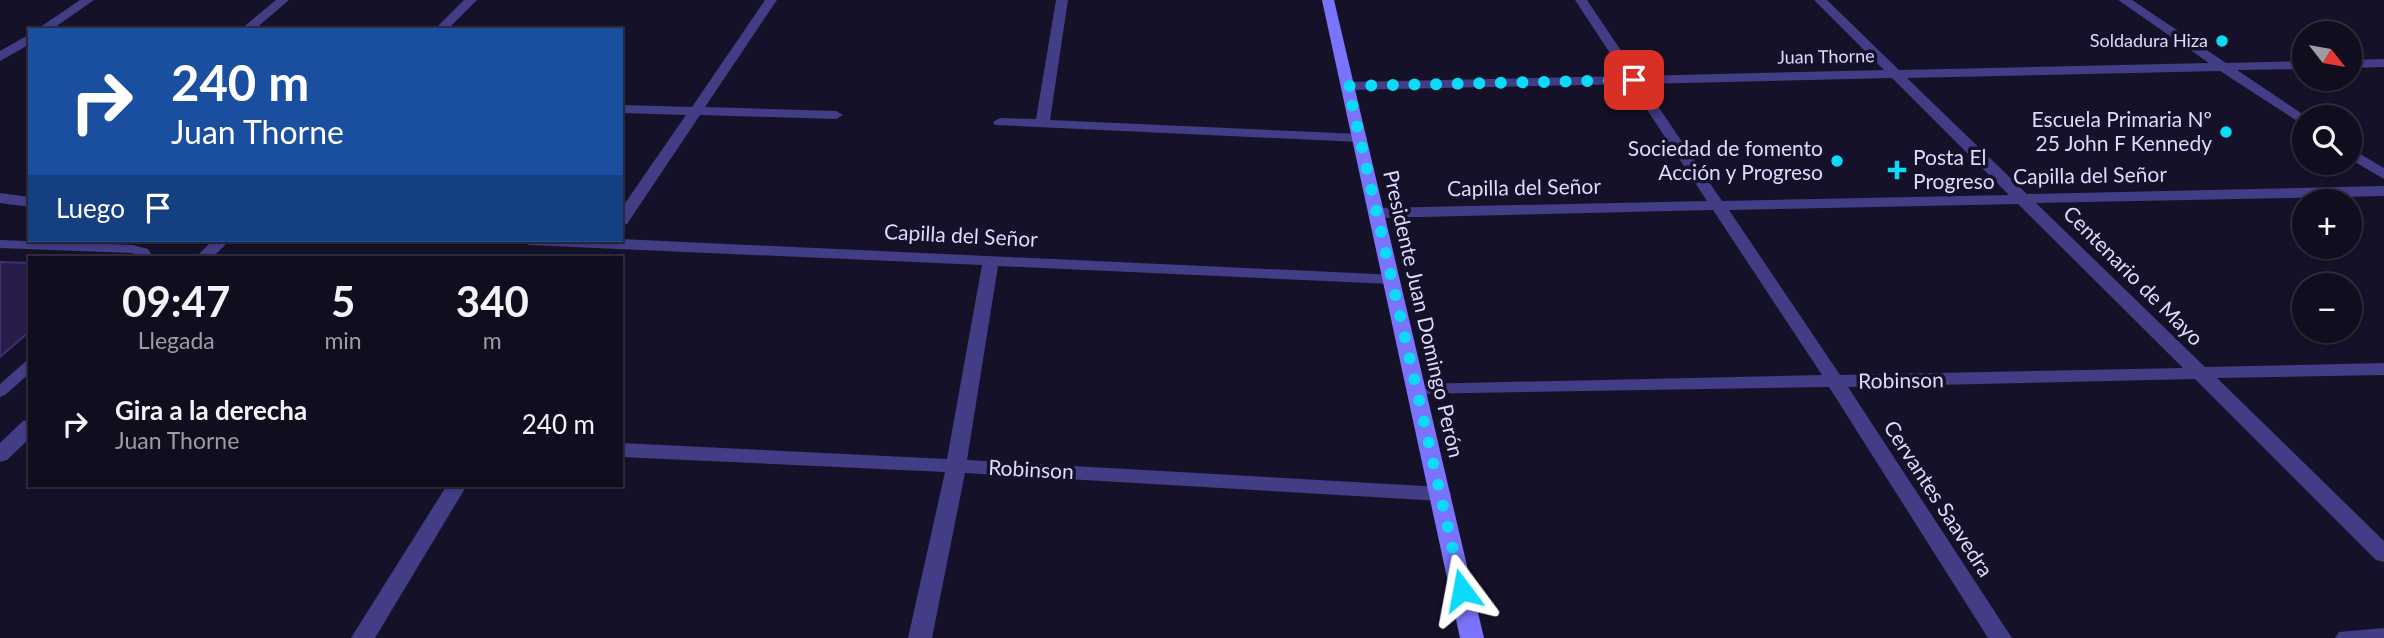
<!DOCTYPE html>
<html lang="es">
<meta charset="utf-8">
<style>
body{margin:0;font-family:Lato,sans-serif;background:#191627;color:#f1f3f6;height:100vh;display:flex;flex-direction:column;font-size:26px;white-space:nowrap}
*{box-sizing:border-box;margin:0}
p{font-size:23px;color:#9c9ca4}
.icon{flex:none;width:38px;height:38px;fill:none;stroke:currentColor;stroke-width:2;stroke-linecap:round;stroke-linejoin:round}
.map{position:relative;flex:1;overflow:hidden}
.details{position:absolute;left:28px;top:256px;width:595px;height:231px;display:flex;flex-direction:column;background:#100d1e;border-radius:0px;box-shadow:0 2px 5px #0004,0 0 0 2px #302d3c}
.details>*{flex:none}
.top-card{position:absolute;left:28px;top:28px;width:595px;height:214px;border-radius:0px;box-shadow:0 2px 5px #0004,0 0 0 2px #302d3c;background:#1a4fa0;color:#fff;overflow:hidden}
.needle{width:46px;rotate:121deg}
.controls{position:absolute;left:2292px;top:21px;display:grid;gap:14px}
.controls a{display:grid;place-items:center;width:70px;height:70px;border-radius:50%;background:#100d1e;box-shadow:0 2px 5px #0004,0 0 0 2px #302d3c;font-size:35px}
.pin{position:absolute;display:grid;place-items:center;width:60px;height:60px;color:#fff;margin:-30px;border-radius:14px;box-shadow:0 4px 10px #0006}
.me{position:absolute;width:77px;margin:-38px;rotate:347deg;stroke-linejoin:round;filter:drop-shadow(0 0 5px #0008)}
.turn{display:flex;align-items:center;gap:24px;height:147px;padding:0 28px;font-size:32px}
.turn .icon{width:91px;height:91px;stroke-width:2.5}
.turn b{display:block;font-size:49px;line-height:60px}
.then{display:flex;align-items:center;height:66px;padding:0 28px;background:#0003;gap:14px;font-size:26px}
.eta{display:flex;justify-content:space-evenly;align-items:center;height:119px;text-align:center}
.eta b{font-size:42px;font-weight:700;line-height:49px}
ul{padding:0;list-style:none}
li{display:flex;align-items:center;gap:21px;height:98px;padding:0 28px}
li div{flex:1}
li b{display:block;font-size:26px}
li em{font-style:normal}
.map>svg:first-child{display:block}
.building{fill:#271d48;stroke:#3f3074;stroke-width:2}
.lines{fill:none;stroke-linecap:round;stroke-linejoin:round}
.lane{fill:#423d85;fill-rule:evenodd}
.street{fill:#423d85;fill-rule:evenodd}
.secondary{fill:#7a73fb;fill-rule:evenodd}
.route{stroke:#0bdaf8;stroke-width:12;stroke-dasharray:0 21.6}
.poi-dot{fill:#0bdaf8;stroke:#151128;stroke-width:2.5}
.labels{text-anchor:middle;stroke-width:7;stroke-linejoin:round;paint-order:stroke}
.far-poi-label{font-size:18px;fill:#ded9fe;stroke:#151128;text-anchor:end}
.far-street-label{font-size:18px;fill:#ded9fe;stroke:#151128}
.poi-label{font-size:21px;fill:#ded9fe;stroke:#151128;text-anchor:end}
.street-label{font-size:21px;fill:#ded9fe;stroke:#151128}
</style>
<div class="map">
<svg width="2384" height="638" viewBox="0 0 2384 638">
<rect width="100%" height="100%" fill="#151128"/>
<polygon class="building" points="0,262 30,263 30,331 0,357"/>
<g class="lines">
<g class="lane">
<polygon points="0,240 133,245 148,249 153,257 140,257 132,253 0,248"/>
<polygon points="30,360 30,373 5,395 0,397 0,384 25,362"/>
</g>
<g class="street">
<polygon points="80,0 94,0 51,30 36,30"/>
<polygon points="276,0 289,0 254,30 240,30"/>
<polygon points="464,0 477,0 447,30 434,30"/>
<polygon points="765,0 777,0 705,107 836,111 843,115 836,119 700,115 627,224 621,226 621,209 686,115 621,113 621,105 692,107"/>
<polygon points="1056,0 1068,0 1050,120 1360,134 1367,138 1360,142 995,125 993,122 1000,118 1036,119"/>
<path d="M1575 0H1587L1638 76 1884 70 1814 0H1827L1899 70 2209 63 2118 0H2132L2226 63 2305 61V69L2237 70 2307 117H2305V126L2220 71 1907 78 2027 194 2384 186V196L2036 203 2205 367 2384 363V375L2217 378 2384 541V562L2376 560 2195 379 1848 387 2012 638H1988L1829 387 1411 394 1409 390 1411 386 1418 384 1822 375 1713 210 1378 218 1370 213 1378 208 1707 201 1630 84 1348 90 1341 86 1348 82 1625 76ZM1892 78 2009 195 1722 201 1643 84ZM2018 204 2183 368 1840 375 1729 210Z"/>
<polygon points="30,34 30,44 0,61 0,51"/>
<polygon points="2384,59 2384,67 2350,68 2350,60"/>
<polygon points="2350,148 2384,168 2384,179 2350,159"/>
<polygon points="0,193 30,197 30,207 0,203"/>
<polygon points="621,239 1397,275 1399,279 1391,284 998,266 967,460 1441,487 1448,489 1451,494 1448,499 1441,501 965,473 932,638 908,638 945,472 621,457 621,443 947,459 982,265 529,245 521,240"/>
<polygon points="213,240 230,240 213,257 196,257"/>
<polygon points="30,420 30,438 7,460 0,462 0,443 23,421"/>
<polygon points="447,485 467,485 375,638 351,638"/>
<polygon points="2384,628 2384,638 2335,638 2339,632"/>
</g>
<polygon class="secondary" points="1322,0 1334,0 1484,638 1460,638"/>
</g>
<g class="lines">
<polyline class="route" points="1462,590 1348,86 1634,80"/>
</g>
<g class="poi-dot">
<circle cx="2222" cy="41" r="7"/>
<circle cx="2226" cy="132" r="7"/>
<circle cx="1837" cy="161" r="7"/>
<path d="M1893.5 159.5h7v7h7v7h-7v7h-7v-7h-7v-7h7z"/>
</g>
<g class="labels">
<g class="far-poi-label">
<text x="2208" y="47">Soldadura Hiza</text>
</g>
<g class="far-street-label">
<text transform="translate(1826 57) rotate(-1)" y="6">Juan Thorne</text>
</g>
<g class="poi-label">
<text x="2212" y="127">Escuela Primaria Nº<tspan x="2212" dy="24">25 John F Kennedy</tspan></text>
<text x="1823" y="156">Sociedad de fomento<tspan x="1823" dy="24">Acción y Progreso</tspan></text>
<text x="1913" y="165" text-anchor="start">Posta El<tspan x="1913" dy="24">Progreso</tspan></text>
</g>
<g class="street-label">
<text transform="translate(2090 176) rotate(-1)" y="7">Capilla del Señor</text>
<text transform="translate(1524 188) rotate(-1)" y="7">Capilla del Señor</text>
<text transform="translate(961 236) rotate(3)" y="7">Capilla del Señor</text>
<text transform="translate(2133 276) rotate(45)" y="7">Centenario de Mayo</text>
<text transform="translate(1423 314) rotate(77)" y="7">Presidente Juan Domingo Perón</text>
<text transform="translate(1901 381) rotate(-1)" y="7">Robinson</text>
<text transform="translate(1031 470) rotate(3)" y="7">Robinson</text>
<text transform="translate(1938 499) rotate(57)" y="7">Cervantes Saavedra</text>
</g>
</g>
</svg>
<div class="controls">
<a><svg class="needle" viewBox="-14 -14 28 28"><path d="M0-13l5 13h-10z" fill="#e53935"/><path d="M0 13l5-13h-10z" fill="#9c9ca4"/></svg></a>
<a><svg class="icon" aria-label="search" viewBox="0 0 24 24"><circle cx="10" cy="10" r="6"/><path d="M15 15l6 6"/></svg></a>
<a>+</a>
<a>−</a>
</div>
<div class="pin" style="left:1634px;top:80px;background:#d93025"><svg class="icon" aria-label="arrive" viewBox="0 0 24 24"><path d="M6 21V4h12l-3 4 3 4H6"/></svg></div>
<svg class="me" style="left:1462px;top:590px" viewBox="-20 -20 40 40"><path d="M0-17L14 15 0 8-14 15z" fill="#0bdaf8" stroke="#fff" stroke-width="4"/></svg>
<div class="top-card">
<div class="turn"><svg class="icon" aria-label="right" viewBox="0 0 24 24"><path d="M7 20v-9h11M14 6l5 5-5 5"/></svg><div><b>240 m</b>Juan Thorne</div></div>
<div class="then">Luego<svg class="icon" aria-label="arrive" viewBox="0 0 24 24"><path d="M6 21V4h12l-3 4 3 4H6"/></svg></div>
</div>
<section class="details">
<div class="eta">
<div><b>09:47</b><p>Llegada</p></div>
<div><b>5</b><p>min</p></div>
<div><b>340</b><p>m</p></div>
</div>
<ul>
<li><svg class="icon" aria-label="right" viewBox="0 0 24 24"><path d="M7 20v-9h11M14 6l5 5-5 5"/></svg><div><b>Gira a la derecha</b><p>Juan Thorne</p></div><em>240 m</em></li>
</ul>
</section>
</div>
